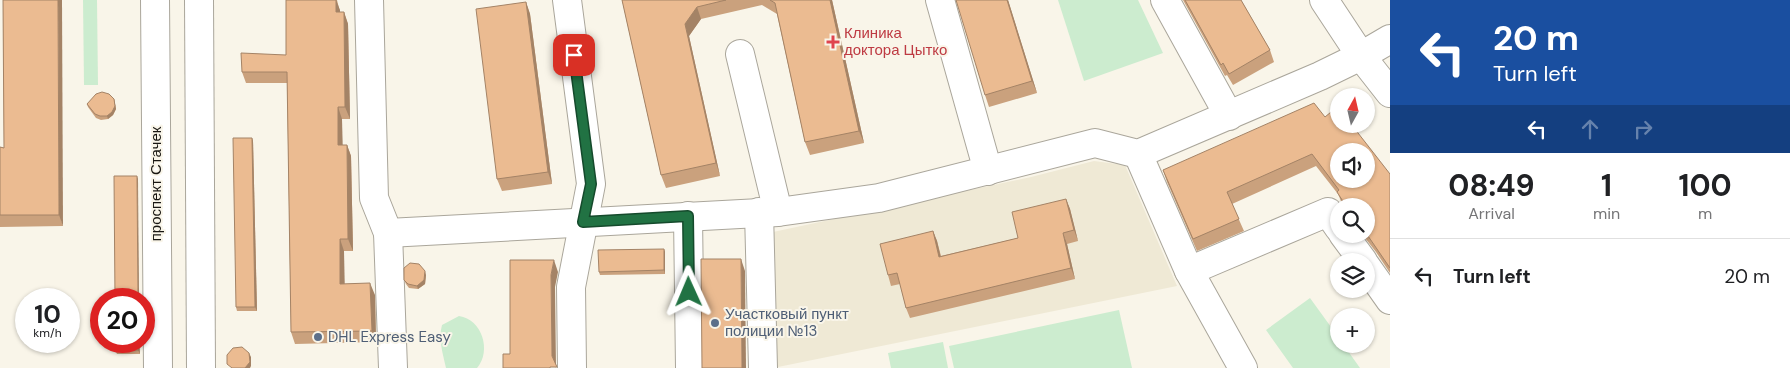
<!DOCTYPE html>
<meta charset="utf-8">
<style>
body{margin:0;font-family:"DM Sans",sans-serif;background:#f2f2f2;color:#202124;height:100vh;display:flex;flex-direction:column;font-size:19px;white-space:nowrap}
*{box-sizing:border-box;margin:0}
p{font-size:16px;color:#757577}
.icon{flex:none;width:28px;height:28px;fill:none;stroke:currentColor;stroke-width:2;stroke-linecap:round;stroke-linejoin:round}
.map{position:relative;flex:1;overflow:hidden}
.details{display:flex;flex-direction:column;background:#fff;width:400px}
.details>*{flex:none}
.banner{background:#1a4fa0;color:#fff;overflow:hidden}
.needle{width:32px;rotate:8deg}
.buttons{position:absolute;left:1330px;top:88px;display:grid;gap:10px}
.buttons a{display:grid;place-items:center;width:45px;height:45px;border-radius:50%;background:#fff;box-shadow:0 1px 4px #0004;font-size:25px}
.speed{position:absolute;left:15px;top:288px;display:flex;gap:10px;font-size:25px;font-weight:700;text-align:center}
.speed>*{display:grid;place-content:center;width:65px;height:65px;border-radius:50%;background:#fff;box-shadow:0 1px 4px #0004;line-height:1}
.speed small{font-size:12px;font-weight:400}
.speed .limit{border:8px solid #d22;background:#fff;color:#111}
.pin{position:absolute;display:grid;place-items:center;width:42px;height:42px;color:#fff;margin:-21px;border-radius:10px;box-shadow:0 2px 8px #0006}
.me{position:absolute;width:55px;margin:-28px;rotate:359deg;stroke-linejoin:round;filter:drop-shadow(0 0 4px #0008)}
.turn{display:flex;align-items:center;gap:18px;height:105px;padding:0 20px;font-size:22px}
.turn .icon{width:65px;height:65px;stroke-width:2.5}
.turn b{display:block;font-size:35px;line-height:42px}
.lanes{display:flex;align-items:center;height:48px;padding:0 20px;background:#0003;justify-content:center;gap:25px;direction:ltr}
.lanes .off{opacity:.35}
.eta{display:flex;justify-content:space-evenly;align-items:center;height:85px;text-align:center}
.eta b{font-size:30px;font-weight:700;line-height:35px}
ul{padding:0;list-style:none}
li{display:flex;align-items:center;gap:15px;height:75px;padding:0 20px;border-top:1px solid #e0e0e0}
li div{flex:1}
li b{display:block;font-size:19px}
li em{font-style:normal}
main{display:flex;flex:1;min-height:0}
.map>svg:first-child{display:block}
.built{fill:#efe9d5}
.green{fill:#cceccf}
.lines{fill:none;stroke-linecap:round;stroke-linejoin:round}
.minor-casing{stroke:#aaa69b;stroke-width:30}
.major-casing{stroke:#aaa69b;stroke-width:30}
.minor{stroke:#fff;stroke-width:28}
.major{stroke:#fff;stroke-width:28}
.wall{fill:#caa17d}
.shaded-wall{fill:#a48366}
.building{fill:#ebbb91;stroke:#a48366;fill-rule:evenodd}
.route-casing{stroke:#154a2c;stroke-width:12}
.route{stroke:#217243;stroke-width:9}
.health-dot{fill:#e0444e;stroke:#f9f5e9;stroke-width:2}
.service-dot{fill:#5c6f8a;stroke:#f9f5e9;stroke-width:2}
.labels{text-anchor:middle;stroke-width:4;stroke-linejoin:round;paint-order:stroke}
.health-label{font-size:15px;fill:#be3a42;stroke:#f9f5e9;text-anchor:start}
.street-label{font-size:15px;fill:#181612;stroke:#f9f5e9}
.service-label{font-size:15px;fill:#4e5e75;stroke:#f9f5e9;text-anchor:start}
</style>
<main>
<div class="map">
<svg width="1390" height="368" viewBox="0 0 1390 368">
<rect width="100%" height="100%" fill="#f9f5e9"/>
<polygon class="built" points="1094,161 1125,165 1177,286 773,368 773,232 1031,177"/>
<g class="green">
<polygon points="83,0 97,0 98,85 84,85"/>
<polygon points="1058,0 1138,0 1163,53 1084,81"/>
<polygon points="1310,298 1339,338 1339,344 1343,344 1360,368 1293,368 1266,330"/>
<polygon points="1119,310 1132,368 954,368 949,346"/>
<path d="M459 316C482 319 492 351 477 368H446C443 354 438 339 442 325Z"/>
<polygon points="943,342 948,368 891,368 888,353"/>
</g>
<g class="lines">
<g class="minor-casing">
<g id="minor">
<polyline points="369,0 374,198 388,233 778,212 879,198 1095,143 1138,154 1320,76 1361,56 1390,39"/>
<polyline points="567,0 591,184 571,287 572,368"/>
<polyline points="940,0 988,171"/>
<polyline points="1165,0 1229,116"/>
<polyline points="1324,0 1361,56 1390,93"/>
<polyline points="740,54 778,212"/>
<polyline points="1138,154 1189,271"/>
<polyline points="759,212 763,368"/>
<polyline points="688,216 690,368"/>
<polyline points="388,233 393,368"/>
<polyline points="1343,234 1363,261"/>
<polyline points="1366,266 1390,300"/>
<polyline points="1243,368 1189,271 1328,212 1339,228"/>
</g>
</g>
<g class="major-casing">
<g id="major">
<polyline points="155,0 158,368"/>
<polyline points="199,0 201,368"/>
</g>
</g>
<use href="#minor" class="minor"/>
<use href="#major" class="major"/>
</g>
<g class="wall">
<polygon points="3,0 63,226 0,227 0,147 4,148"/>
<polygon points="286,0 337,0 340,12 344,12 348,24 350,119 342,119 342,145 347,145 351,156 353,251 344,251 344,284 375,295 376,342 295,344 291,332 287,83 246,83 242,72 286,55"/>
<polygon points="622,0 832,0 864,143 810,155 805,142 777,14 762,5 701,19 689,36 720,176 666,188 661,175"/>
<polygon points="1008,0 1037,93 989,107 985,95"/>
<polygon points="1183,0 1241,0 1270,50 1274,62 1233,85 1227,75 1225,76"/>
<polygon points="526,2 530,14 552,184 502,191 497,179"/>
<polygon points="114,99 116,109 113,115 108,119 101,120 96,118 88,107 87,104"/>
<polygon points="1325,117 1390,174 1390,273 1376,252 1362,234 1366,234 1366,206 1343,206 1338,194 1316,166 1232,204 1244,231 1197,251 1167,182 1163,170"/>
<polygon points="252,138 253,141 257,311 237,311 236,307"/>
<polygon points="1066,199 1070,209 1078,241 1067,244 1075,279 910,318 906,308 900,284 891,286 888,275 933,231 937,241 941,256 1018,238"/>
<polygon points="664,249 665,252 665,274 600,275 599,272"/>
<polygon points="426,275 425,284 418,289 409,288 406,284 404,280"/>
<polygon points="115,341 139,341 140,354 117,354 115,350"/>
</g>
<g class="shaded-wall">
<polygon points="58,0 62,0 63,226 59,215"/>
<polygon points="336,0 340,10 340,24 336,12"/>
<polygon points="830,0 832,0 864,143 859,131"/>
<polygon points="1007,0 1008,0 1037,93 1032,81"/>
<polygon points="526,2 530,14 552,184 548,172"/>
<polygon points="697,7 701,19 689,36 720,176 716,163 685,24"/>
<polygon points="344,12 348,24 350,119 345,107"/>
<polygon points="114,99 116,109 113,115 108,119 107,116"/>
<polygon points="338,107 342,119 343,156 338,145"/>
<polygon points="252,138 253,141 257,311 255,307"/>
<polygon points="347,145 351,156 353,251 348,239"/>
<polygon points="137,176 138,179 139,299 138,299"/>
<polygon points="1066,199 1070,209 1078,241 1074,230"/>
<polygon points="933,231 937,241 943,267 939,257"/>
<polygon points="1063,233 1067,244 1075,279 1071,268"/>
<polygon points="340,239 344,251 345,296 340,284"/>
<polygon points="664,249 665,252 665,274 664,270"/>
<polygon points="741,259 745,271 746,368 742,368"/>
<polygon points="554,260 558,272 555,287 556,368 552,356 551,275"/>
<polygon points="425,271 426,275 425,284 418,289 417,286"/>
<polygon points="370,283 375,295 376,342 372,331"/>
<polygon points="138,341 139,341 140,354 138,350"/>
<polygon points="249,353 251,357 251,366 250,368 245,368"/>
</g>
<g class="building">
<polygon points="3,0 58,0 59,215 0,215 0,147 4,148"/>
<polygon points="286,0 336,0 336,12 344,12 345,107 338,107 338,145 347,145 348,239 340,239 340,284 370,283 372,331 291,332 287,72 242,72 241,53 286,55"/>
<polygon points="622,0 726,0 697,7 685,24 716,163 661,175"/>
<polygon points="770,0 830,0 859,131 805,142 775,3"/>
<polygon points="956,0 1007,0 1032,81 985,95"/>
<polygon points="1185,0 1241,0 1270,50 1229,74 1223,63 1221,65"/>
<polygon points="526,2 548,172 497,179 476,9"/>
<polygon points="102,92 109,94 114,99 115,106 112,112 107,116 100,116 95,114 87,104 96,94"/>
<path d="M1314 103 1325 117 1337 107 1339 108V124H1351L1390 174V268L1366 233V206H1346L1337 192 1339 190 1312 154 1227 192 1239 219 1193 239 1163 170ZM1339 151H1366V179H1339Z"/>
<polygon points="233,138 252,138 255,307 236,307"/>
<polygon points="114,176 137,176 138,299 115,299"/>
<polygon points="1066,199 1074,230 1063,233 1071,268 906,308 897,273 888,275 880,244 933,231 939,257 1018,238 1012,212"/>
<polygon points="664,249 664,270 599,272 598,250"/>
<polygon points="701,259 741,259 742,368 702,368"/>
<polygon points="510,260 554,260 551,275 552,356 557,367 550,367 550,368 503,368 503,354 510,354"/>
<polygon points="410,263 419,264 425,271 424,280 417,286 408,284 404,280 404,268"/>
<rect x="115" y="341" width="23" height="9"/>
<polygon points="242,347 249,353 250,362 245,368 232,368 227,364 227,355 233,348"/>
</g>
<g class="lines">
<g class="route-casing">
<polyline id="route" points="574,55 591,184 583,222 688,216 689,292"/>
</g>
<use href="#route" class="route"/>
</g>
<path class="health-dot" d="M830.5 34.5h5v5h5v5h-5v5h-5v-5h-5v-5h5z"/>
<g class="service-dot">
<circle cx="715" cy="323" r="5"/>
<circle cx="318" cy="337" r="5"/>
</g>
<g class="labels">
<g class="health-label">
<text x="844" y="38">Клиника<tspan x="844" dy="17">доктора Цытко</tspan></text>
</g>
<g class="street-label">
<text transform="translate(156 184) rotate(-90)" y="5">проспект Стачек</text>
</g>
<g class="service-label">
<text x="725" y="319">Участковый пункт<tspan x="725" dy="17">полиции №13</tspan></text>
<text x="328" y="342">DHL Express Easy</text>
</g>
</g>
</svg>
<div class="buttons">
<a><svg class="needle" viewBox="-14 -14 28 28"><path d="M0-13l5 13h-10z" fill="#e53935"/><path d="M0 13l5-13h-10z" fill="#757577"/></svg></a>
<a><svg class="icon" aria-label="sound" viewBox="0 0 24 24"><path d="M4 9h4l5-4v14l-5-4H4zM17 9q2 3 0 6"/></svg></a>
<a><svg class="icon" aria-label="search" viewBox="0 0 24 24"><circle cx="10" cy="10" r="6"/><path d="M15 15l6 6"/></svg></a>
<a><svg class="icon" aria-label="layers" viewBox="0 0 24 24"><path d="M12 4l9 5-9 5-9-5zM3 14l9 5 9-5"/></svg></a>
<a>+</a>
</div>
<div class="speed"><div>10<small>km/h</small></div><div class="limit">20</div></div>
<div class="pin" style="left:574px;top:55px;background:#d93025"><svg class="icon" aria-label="arrive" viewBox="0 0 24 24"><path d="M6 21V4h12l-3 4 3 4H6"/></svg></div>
<svg class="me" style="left:689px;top:292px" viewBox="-20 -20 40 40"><path d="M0-17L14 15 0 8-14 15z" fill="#217243" stroke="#fff" stroke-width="4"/></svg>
</div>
<section class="details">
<div class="banner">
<div class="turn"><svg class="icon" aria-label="left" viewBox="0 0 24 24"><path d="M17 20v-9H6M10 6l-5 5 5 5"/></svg><div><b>20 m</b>Turn left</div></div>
<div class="lanes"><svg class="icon" aria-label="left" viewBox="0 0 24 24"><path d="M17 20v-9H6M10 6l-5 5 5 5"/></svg><svg class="icon off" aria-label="ahead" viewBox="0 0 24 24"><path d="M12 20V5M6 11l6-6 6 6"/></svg><svg class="icon off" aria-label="right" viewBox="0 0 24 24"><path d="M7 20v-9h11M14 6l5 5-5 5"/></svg></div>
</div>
<div class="eta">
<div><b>08:49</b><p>Arrival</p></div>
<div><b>1</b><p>min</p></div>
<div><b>100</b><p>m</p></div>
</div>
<ul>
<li><svg class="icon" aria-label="left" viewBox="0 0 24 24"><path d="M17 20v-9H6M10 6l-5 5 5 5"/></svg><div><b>Turn left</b></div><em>20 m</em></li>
</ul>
</section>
</main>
